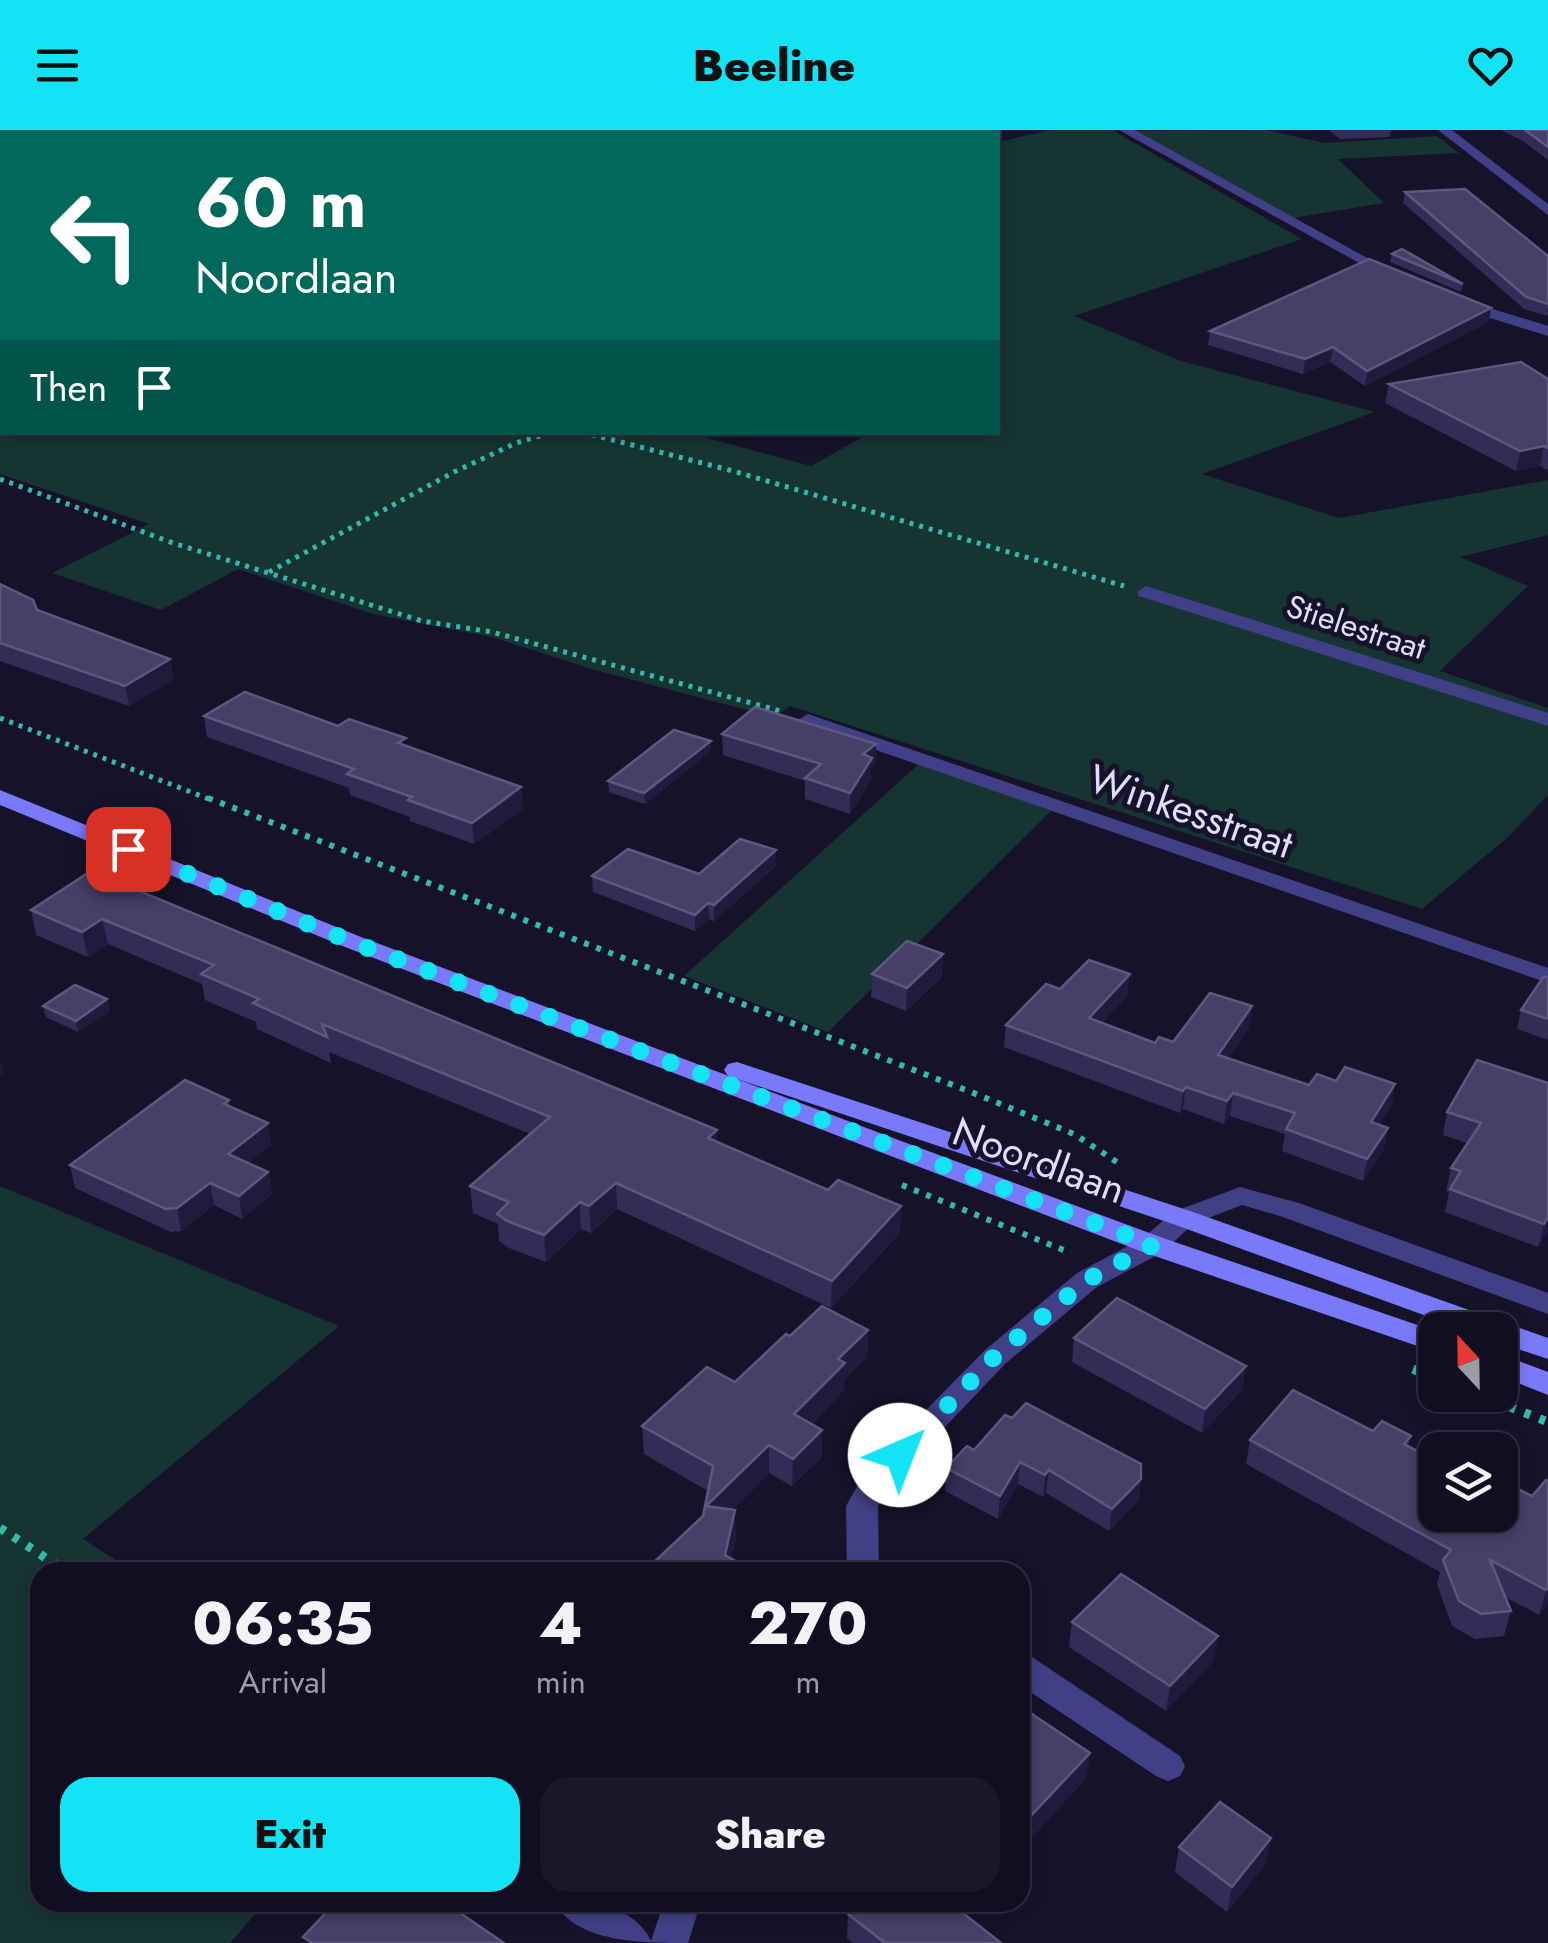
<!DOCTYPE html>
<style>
body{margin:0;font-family:Jost,sans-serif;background:#191729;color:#f1f3f6;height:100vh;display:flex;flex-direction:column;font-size:38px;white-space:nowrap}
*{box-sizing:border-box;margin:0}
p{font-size:32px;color:#9c9ca5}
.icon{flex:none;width:55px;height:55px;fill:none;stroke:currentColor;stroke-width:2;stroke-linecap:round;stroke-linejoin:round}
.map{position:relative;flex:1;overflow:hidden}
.sheet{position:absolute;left:30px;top:1432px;width:1000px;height:350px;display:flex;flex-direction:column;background:#100e20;border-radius:30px;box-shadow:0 5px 15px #0003,0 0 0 2px #302e3e}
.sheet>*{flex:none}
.hud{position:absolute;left:0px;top:0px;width:1000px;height:305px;box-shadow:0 5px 15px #0003,0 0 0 2px #302e3e;background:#00695c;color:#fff;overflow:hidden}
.needle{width:65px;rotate:338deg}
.controls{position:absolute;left:1418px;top:1182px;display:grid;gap:20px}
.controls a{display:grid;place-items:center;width:100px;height:100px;border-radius:20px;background:#100e20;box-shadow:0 5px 15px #0003,0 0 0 2px #302e3e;font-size:50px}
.pin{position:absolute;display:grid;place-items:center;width:85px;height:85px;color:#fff;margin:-42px;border-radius:20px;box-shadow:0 5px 15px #0006}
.me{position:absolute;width:110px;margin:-55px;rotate:44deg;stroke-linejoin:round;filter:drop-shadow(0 0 8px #0008)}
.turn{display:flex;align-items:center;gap:35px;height:210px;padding:0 30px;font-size:45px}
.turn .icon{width:130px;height:130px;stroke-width:2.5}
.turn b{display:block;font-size:70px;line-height:85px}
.then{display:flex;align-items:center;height:95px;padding:0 30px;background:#0003;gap:20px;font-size:38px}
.eta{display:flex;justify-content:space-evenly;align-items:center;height:170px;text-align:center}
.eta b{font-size:60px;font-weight:800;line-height:70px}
.button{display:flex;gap:20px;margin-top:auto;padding:20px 30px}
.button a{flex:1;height:115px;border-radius:30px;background:#13e3f4;color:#111;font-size:40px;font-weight:800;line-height:115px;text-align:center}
.button a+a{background:#191729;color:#f1f3f6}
header{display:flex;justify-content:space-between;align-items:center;height:130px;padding:0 30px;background:#13e3f4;color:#111;font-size:45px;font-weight:800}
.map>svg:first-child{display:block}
.green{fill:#163432}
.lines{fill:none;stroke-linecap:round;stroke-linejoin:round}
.path-far2{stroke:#37b8ac;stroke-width:5;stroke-dasharray:4 6;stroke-linecap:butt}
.path-far1{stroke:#37b8ac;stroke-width:6;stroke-dasharray:5 8;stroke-linecap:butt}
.path{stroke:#37b8ac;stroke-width:9;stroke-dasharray:6 10;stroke-linecap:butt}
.street{fill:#414087;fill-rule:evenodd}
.secondary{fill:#797af9;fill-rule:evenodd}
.wall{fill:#342c57}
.shaded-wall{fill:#201a3d}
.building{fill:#463f68;stroke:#5e5880;stroke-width:2.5}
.route{stroke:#13e3f4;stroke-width:18;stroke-dasharray:0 32.4}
.labels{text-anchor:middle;stroke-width:10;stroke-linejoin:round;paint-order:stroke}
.far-street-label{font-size:32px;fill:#e0ddfd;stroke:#16122a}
.street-label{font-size:40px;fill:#e0ddfd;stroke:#16122a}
</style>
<header><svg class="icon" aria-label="menu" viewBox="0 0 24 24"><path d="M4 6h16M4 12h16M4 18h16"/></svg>Beeline<svg class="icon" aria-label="heart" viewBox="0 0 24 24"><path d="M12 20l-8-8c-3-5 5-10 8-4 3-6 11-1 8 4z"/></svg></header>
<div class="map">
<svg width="1548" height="1813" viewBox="0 0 1548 1813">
<rect width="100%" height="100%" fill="#16122a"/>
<g class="green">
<polygon points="0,0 963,2 2,2 2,302 685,302 811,336 870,303 998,302 998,12 1051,0 1112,0 1302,109 1074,186 1181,231 1375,282 1202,344 1339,388 1548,350 1548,405 1460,427 1528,456 1440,541 1548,578 1548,665 1508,707 1422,779 790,576 773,587 595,540 492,507 373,484 238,439 161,480 52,443 149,394 0,344"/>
<polygon points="1265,0 1325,13 1437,6 1459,23 1338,29 1384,73 1294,88 1136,1"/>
<polygon points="920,633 1051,681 828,902 684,846"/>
<polygon points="0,1056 339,1196 83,1409 134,1442 40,1442 40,1772 265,1773 230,1813 0,1813"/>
</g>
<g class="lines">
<g class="path-far2">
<polyline points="582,302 733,341 1124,456"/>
<polyline points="0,349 173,413 422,491 492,502 784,582"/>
<polyline points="269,442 454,342 516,313 553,302"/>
<polyline points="0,588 214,671"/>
</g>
<g class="path-far1">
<polyline points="208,668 971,962 1074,1004 1123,1036"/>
<polyline points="902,1055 1071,1123"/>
</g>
<g class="path">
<polyline points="1413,1239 1435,1248"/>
<polyline points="1480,1265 1548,1292"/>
<polyline points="0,1398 67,1442"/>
</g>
<g class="street">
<polygon points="1119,0 1135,0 1400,146 1388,149"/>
<polygon points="1438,0 1452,0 1548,74 1548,85"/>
<polygon points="1457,168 1548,196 1548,206 1452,176 1449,173"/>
<polygon points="1146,456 1548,583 1548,596 1139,466 1137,462"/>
<polygon points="808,584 1548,838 1548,853 801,594 798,590"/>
<polygon points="1240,1057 1299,1073 1548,1163 1548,1184 1280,1086 1242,1075 1193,1094 1163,1122 1097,1157 1005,1234 887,1358 878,1376 879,1442 847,1442 846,1376 865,1342 985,1220 1077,1143 1143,1108 1173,1082"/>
<polygon points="1020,1523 1032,1527 1180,1626 1185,1636 1180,1646 1168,1651 1156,1646 1020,1555"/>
<path d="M554 1772C589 1772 634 1774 651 1811L664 1772H701L688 1813C642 1813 577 1813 554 1772Z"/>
</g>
<g class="secondary">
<polygon points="0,660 361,807 893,1008 1163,1108 1435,1201 1435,1222 1143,1122 875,1020 345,817 0,675"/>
<polygon points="737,932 1193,1082 1548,1208 1548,1229 1500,1213 1500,1200 1465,1200 1173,1094 728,946 724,940 728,934"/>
<polygon points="1500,1224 1548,1242 1548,1265 1500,1246"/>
</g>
</g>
<g class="wall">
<polygon points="1329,0 1391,0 1390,7 1340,9"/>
<polygon points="1501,0 1548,0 1548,30 1523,11"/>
<polygon points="1405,62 1548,126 1548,186 1524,179 1403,73"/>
<polygon points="1392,124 1463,154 1461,162 1390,132"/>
<polygon points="1491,178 1489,192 1365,256 1330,232 1303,244 1208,215 1210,201"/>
<polygon points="1548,249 1548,341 1540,336 1516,341 1385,273 1389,254"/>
<polygon points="0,454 37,480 174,549 129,576 0,531"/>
<polygon points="204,586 338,596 407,616 521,657 523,679 474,714 410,691 410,687 350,665 349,658 207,607"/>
<polygon points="722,604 876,614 875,635 871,638 871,649 850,684 805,669 805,651 723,625"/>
<polygon points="711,611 711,621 645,674 609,662 608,651"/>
<polygon points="776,736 714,791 709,789 695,801 593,762 592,746 699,744"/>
<polygon points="91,741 717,1000 717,1012 828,1060 901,1076 900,1103 831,1178 617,1079 591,1103 581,1099 546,1132 509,1118 499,1111 498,1094 473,1083 470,1056 530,1004 329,922 331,933 257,899 256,892 205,870 202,854 108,814 88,827 36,805 31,780"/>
<polygon points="872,844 942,847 906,881 871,867"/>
<polygon points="1548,848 1548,910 1517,899 1521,880"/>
<polygon points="1060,859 1127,866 1102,893 1155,913 1173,912 1249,898 1228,928 1309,955 1336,951 1395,954 1391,976 1379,995 1388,998 1383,1021 1363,1051 1282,1021 1285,1004 1230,986 1224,994 1183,979 1180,983 1004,917 1006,895"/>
<polygon points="107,869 110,881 78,902 46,887 43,876"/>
<polygon points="1548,953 1548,1100 1538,1117 1445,1082 1449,1062 1446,1061 1451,1038 1467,1013 1443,1005 1447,982"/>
<polygon points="229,970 230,977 268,993 271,1015 248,1033 268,1042 272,1064 242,1089 214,1075 181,1101 171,1102 75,1058 70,1035"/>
<polygon points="868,1200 867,1227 845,1249 844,1260 812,1294 822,1327 792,1356 769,1343 732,1380 736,1408 731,1428 755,1442 652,1442 652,1434 703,1386 708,1361 644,1324 642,1296 735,1252 790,1206"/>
<polygon points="1074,1208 1242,1260 1202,1303 1072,1232"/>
<polygon points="1373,1301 1411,1306 1408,1316 1435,1385 1532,1366 1548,1351 1548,1473 1539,1485 1505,1467 1511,1481 1504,1506 1475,1509 1452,1496 1437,1454 1440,1442 1246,1334 1250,1310"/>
<polygon points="974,1320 1141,1349 1138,1371 1109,1401 1046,1363 1043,1367 1018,1354 998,1389 945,1361 946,1338"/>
<polygon points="1072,1492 1214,1530 1166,1581 1069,1517"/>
<polygon points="1020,1576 1090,1623 1086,1648 1024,1716 1020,1714"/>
<polygon points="1271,1708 1266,1733 1227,1782 1175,1742 1179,1717"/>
<polygon points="848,1784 1001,1813 853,1813 847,1808"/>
</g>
<g class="shaded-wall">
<polygon points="1491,178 1489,192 1365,256 1367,241"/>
<polygon points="1333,217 1330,232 1303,244 1305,229"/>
<polygon points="1544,316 1540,336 1516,341 1520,321"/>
<polygon points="170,529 174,549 129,576 125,556"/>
<polygon points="711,611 711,621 645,674 644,663"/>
<polygon points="876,614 875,635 871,638 871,649 850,684 850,663 863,624"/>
<polygon points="521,657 523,679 474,714 472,693"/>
<polygon points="776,720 776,736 714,791 714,775"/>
<polygon points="708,773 709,789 695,801 695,785"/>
<polygon points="102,789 108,814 88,827 82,802"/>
<polygon points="943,824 942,847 906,881 907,858"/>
<polygon points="1130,844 1127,866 1087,910 1089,888"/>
<polygon points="107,869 110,881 78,902 76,891"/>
<polygon points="1252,876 1249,898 1215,947 1218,925"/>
<polygon points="1,932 4,944 0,947 0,933"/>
<polygon points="1395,954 1391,976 1367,1014 1371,992"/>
<polygon points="1186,957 1183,979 1180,983 1183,961"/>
<polygon points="1233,963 1230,986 1224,994 1227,971"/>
<polygon points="268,993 271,1015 232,1047 228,1024"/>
<polygon points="1388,998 1383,1021 1363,1051 1367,1029"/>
<polygon points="717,1000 717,1026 708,1008"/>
<polygon points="268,1042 272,1064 242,1089 239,1066"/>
<polygon points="210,1053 214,1075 181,1101 177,1078"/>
<polygon points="616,1053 617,1079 591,1103 589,1076"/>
<polygon points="580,1072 581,1099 546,1132 544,1105"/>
<polygon points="901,1076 900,1103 831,1178 832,1151"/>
<polygon points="1548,1087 1548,1100 1538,1117 1544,1094"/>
<polygon points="868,1200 867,1227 845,1249 844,1260 794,1312 794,1284 838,1229"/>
<polygon points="1246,1236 1242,1260 1202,1303 1205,1279"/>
<polygon points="822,1300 822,1327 792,1356 793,1329"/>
<polygon points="769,1315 769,1343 707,1404 706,1376"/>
<polygon points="1020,1332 1018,1354 998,1389 1000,1366"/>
<polygon points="1049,1340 1046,1363 1043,1367 1045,1345"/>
<polygon points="1141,1349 1138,1371 1109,1401 1112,1379"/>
<polygon points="735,1380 736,1408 728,1442 725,1425"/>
<polygon points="1548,1458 1548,1473 1539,1485 1546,1460"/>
<polygon points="1218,1506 1214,1530 1166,1581 1170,1556"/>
<polygon points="1090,1623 1086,1648 1024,1716 1026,1691"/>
<polygon points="1271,1708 1266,1733 1227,1782 1232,1757"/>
</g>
<g class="building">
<polygon points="1524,0 1548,0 1548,17 1525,0"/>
<polygon points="1465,59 1548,126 1548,174 1526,167 1405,62"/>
<polygon points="1402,119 1463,154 1392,124"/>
<polygon points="1369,129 1491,178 1367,241 1333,217 1305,229 1210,201"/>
<polygon points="1521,232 1548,249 1548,318 1544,316 1520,321 1389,254"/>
<polygon points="0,454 33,470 37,480 170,529 125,556 0,513"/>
<polygon points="245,562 338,596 349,589 406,608 398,613 521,657 472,693 408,670 412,667 347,644 354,639 204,586"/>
<polygon points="755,577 876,614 863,624 872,628 850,663 805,648 821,634 722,604"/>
<polygon points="674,600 711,611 644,663 608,651"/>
<polygon points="740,709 776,720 714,775 708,773 695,785 592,746 628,719 699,744"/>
<polygon points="91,741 717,1000 708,1008 828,1060 838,1050 901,1076 832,1151 616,1053 589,1076 580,1072 544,1105 507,1091 497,1084 509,1072 470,1056 550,987 322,894 327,907 253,873 259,869 201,844 214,835 102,789 82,802 31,780"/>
<polygon points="907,811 943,824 907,858 872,844"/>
<polygon points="1089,830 1130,844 1089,888 1155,913 1159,907 1173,912 1210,863 1252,876 1218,925 1309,955 1317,944 1336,951 1345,937 1395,954 1371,992 1388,998 1367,1029 1286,999 1295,983 1233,963 1227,971 1186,957 1183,961 1006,895 1046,854 1060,859"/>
<polygon points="1544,846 1548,848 1548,889 1521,880"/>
<polygon points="75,855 107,869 76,891 43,876"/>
<polygon points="1477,930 1548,953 1548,1087 1544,1094 1450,1059 1461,1041 1451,1038 1481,993 1447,982"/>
<polygon points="185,950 229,970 224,974 268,993 228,1024 268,1042 239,1066 210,1053 177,1078 166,1079 70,1035"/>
<polygon points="1117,1168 1246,1236 1205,1279 1074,1208"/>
<polygon points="822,1176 868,1200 838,1229 845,1233 794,1284 822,1300 793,1329 769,1315 706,1376 735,1380 725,1425 755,1442 666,1442 652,1434 703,1386 713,1336 642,1296 707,1237 735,1252 786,1204 790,1206"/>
<polygon points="1293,1260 1373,1301 1382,1291 1411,1306 1404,1314 1435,1330 1435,1385 1500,1385 1500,1360 1506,1353 1532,1366 1546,1350 1548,1351 1548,1458 1546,1460 1490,1430 1511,1481 1481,1484 1459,1471 1443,1430 1451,1420 1250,1310"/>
<polygon points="1026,1273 1141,1334 1141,1349 1112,1379 1049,1340 1045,1345 1020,1332 1000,1366 946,1338 967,1316 974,1320 1005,1285 1012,1288"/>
<polygon points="1121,1444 1218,1506 1170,1556 1072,1492"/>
<polygon points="1020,1576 1090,1623 1026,1691 1020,1687"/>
<polygon points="1220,1672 1271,1708 1232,1757 1179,1717"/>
<polygon points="336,1772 444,1772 504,1813 312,1813 303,1807"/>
<polygon points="859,1772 949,1772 1001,1813 885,1813 848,1784"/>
</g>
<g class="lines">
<polyline class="route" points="128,719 352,812 1153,1115 1087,1150 995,1226 900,1325"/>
</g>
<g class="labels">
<g class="far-street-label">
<text transform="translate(1356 497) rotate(18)" y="11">Stielestraat</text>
</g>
<g class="street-label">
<text transform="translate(1191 681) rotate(19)" y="14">Winkesstraat</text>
<text transform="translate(1039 1030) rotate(20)" y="14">Noordlaan</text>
</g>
</g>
</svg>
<div class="controls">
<a><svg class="needle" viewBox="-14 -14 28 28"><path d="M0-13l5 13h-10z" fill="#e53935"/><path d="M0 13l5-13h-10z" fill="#9c9ca5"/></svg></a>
<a><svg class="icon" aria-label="layers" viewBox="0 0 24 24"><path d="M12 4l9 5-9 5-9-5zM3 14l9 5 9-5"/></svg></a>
</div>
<div class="pin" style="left:128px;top:719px;background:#d93025"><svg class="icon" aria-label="arrive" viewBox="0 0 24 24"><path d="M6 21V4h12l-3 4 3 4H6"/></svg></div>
<svg class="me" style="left:900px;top:1325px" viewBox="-20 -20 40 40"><circle r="19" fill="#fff"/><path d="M0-13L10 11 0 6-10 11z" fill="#13e3f4"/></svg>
<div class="hud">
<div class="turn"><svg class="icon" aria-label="left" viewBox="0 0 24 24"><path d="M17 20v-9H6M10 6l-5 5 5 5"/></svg><div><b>60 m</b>Noordlaan</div></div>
<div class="then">Then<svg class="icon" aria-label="arrive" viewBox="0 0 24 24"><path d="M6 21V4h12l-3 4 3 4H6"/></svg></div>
</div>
<section class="sheet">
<div class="eta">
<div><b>06:35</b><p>Arrival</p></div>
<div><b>4</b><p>min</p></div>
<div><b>270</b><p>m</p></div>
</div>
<div class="button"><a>Exit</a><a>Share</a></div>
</section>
</div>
